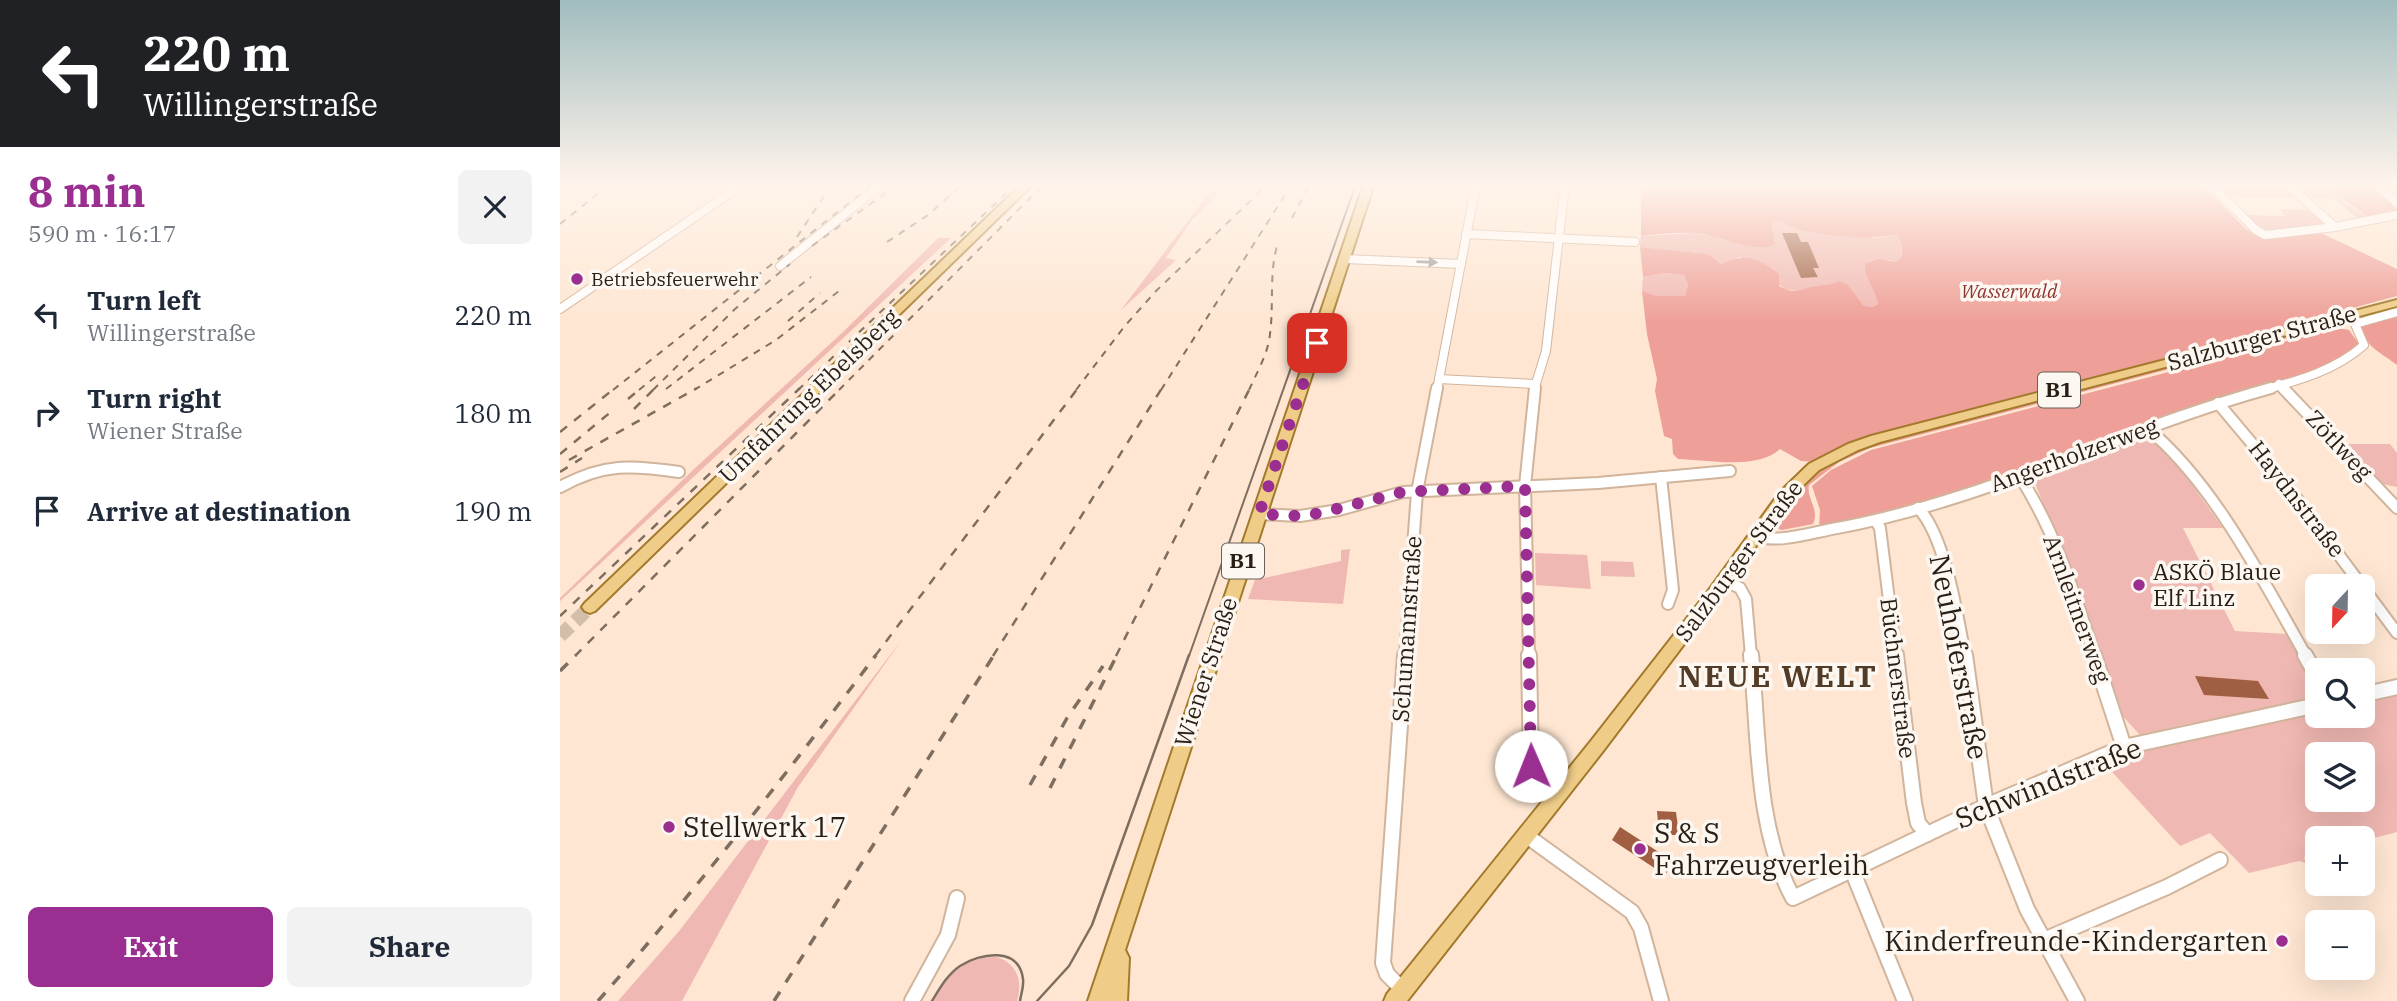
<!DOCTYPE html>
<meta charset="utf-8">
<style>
body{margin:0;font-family:"IBM Plex Serif",serif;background:#f2f2f3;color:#1f2937;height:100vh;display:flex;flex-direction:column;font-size:26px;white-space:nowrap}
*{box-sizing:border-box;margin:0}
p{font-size:23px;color:#747a83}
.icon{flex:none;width:38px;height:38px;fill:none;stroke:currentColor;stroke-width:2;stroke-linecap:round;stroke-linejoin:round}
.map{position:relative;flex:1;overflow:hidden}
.side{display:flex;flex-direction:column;background:#fff;width:560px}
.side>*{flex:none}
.top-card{background:#202124;color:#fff;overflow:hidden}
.needle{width:46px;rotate:202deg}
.fabs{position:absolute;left:1745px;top:574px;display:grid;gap:14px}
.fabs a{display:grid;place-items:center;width:70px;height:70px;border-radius:10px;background:#fff;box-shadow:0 7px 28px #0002;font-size:35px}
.pin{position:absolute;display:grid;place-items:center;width:60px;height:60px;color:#fff;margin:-30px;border-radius:14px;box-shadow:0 4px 10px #0006}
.me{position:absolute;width:77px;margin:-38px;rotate:359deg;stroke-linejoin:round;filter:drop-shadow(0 0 5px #0008)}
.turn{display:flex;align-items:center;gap:24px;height:147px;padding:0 28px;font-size:32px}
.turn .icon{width:91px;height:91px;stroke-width:2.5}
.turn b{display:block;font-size:49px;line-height:60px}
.round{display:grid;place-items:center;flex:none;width:74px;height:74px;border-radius:10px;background:#f2f2f3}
.overview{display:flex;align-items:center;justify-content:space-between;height:119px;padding:0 28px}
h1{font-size:42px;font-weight:800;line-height:52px;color:#9b2f91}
.primary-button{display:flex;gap:14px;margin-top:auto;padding:14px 28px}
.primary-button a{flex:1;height:80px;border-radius:10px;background:#9b2f91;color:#fff;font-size:28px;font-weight:800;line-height:80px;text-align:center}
.primary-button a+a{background:#f2f2f3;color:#1f2937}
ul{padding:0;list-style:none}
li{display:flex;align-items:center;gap:21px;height:98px;padding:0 28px}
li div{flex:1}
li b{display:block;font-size:26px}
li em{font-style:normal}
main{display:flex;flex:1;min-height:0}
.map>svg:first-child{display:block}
.green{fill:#f0b8b2;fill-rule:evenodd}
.forest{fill:#ee9f97}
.building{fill:#a05f42}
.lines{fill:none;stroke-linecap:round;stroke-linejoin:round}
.major-tunnel{stroke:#d3beac;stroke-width:14;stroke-dasharray:14 7;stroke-linecap:butt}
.minor-far2-casing{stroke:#d1b49c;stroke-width:10}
.minor-far1-casing{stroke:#d1b49c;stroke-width:14}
.minor-casing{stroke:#d1b49c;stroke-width:18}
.major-casing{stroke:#a37a2c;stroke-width:4}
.minor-far2{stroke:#fff;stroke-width:8}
.minor-far1{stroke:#fff;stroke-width:10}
.minor{stroke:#fff;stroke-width:14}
.major{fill:#efcd88;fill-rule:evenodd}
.tram-far1{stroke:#7e6e60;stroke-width:2}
.tram{stroke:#7e6e60;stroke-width:2.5}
.rail-far2{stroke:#7e6e60;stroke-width:2;stroke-dasharray:7 7;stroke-linecap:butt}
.rail-far1{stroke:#7e6e60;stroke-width:2.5;stroke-dasharray:9 9;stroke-linecap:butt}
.rail{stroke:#7e6e60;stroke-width:3.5;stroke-dasharray:11 11;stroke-linecap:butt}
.oneway{fill:#9e9a95}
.route{stroke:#9b2f91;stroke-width:12;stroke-dasharray:0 21.6}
.poi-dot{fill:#9b2f91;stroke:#fdf7f2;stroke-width:2.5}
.labels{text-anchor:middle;stroke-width:7;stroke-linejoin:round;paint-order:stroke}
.far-poi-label{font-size:19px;fill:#281e14;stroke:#fdf7f2;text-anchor:start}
.far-park-label{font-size:19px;font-style:italic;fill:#8f332e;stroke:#fdf7f2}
.shield{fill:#fdf7f2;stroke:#685f57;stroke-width:2}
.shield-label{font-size:21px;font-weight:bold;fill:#281e14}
.street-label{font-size:23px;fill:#281e14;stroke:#fdf7f2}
.poi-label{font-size:23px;fill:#281e14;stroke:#fdf7f2;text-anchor:start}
.near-street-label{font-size:28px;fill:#281e14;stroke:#fdf7f2}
.near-poi-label{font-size:28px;fill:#281e14;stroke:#fdf7f2;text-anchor:start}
.district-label{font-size:30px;font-weight:bold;letter-spacing:2px;fill:#533c27;stroke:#fdf7f2}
</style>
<main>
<section class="side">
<div class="top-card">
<div class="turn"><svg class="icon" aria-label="left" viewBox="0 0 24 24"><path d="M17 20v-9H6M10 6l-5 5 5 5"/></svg><div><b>220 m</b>Willingerstraße</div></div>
</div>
<div class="overview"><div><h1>8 min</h1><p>590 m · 16:17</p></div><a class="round"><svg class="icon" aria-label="close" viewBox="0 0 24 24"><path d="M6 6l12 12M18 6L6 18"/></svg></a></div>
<ul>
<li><svg class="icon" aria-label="left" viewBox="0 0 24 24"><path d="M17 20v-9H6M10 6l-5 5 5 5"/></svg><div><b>Turn left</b><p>Willingerstraße</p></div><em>220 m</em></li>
<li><svg class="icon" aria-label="right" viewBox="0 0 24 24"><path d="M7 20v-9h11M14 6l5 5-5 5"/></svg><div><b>Turn right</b><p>Wiener Straße</p></div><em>180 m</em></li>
<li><svg class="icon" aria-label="arrive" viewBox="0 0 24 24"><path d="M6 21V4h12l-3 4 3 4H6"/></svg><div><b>Arrive at destination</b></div><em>190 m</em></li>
</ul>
<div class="primary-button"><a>Exit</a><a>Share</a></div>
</section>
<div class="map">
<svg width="1837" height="1001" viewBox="0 0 1837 1001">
<rect width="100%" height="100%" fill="#fee6d2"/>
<g class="green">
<polygon points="656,184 668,184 631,221 606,258 616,260 561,310"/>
<polygon points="1652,184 1729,188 1739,197 1665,197"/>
<polygon points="1756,184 1778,195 1782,202 1810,218 1800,221 1775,199 1745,199 1734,188 1760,189"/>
<polygon points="1720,209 1753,210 1771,226 1703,232 1684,215 1725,216"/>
<polygon points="1218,221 1238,230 1265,235 1315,238 1338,235 1342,241 1341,260 1337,262 1328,260 1307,277 1316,294 1318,304 1313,307 1304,306 1288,285 1255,286 1244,292 1225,289 1180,257 1161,264 1148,254 1080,247 1081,236 1134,233 1155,236 1166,241 1215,243 1212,222"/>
<polygon points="378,238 391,238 0,601 0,598 133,470 283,332"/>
<polygon points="1104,273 1124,275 1128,285 1125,296 1097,296 1082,291 1083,277"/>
<path d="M1587 433 1619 467 1663 528H1623L1675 631 1727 634 1757 688V716H1802L1803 701 1837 694V832L1803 841 1802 838H1757V853L1744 857 1746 863 1739 861 1689 873 1650 833 1620 846 1543 762 1567 752 1641 735 1631 723 1580 735 1558 711 1525 610 1473 478ZM1757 754H1802V800H1757Z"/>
<polygon points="1781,444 1830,444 1837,453 1837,487 1817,483"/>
<polygon points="790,549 783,604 688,599 695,580 781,561 781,550"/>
<polygon points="975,553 1027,555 1031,589 976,585"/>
<polygon points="1041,561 1073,562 1075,577 1041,576"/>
<polygon points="341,641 238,787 122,1001 58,1001 120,930"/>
<path d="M437 957C457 964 463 981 457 1001H374C385 974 408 956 437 957Z"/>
</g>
<g class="forest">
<path d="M1081 184H1641L1686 229 1702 239 1759 232 1837 269V296L1314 437 1257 462 1241 461 1220 449C1198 470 1148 460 1118 459L1113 454 1112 439 1104 436 1095 391 1097 379 1087 334 1082 291 1097 296H1125L1128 285 1124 275 1104 273 1083 277 1080 247 1148 254 1161 264C1186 253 1198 258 1219 274V286C1237 296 1241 288 1257 286 1266 284 1270 286 1279 281L1288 285 1304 306 1313 307 1318 304C1316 290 1304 278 1305 264L1318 259 1337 262C1345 257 1342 241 1338 235L1306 238 1265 235 1238 230 1218 221 1212 223 1215 244C1194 255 1158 234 1135 233 1117 232 1099 234 1081 236Z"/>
<polygon points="1760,184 1812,184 1837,205 1837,212 1810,218"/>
<path d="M1837 314V365C1823 354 1801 344 1800 324Z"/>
<path d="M1781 321 1784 323 1310 448 1279 462 1249 485C1246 499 1260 509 1253 524L1222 530 1213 527C1212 493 1285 455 1312 444Z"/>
<path d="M1777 328 1789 330 1799 344C1784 364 1699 389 1673 396 1658 399 1650 398 1637 406 1513 452 1389 504 1259 529L1260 510 1252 486 1271 470 1311 450Z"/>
</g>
<g class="building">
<polygon points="1222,233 1237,233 1241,242 1248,242 1259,268 1253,268 1258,277 1241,278"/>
<polygon points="1635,676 1698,681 1709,699 1644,695"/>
<polygon points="1097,811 1116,812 1119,835 1099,835"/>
<polygon points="1060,827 1114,862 1105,875 1052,840"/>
</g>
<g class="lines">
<polyline class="major-tunnel" points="0,636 30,607"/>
<g class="minor-far2-casing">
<g id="minor-far2">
<polyline points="1650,184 1696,230 1705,235 1775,227 1837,215"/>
<polyline points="1727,184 1775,227"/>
<polyline points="1816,184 1837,203"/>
<polyline points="906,234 1075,242"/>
<polyline points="785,259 901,264"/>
<polyline points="220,266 322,184"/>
<polyline points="0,309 183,184"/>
<polyline points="879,379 975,384"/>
<polyline points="1719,384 1725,390"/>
<polyline points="877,390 916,184"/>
<polyline points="974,390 986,351 1005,184"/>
<path d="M1704 390C1740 380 1776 370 1804 345L1795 324 1837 312"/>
</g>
</g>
<g class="minor-far1-casing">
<g id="minor-far1">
<polyline points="1723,388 1837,508"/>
<polyline points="1658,403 1726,484 1837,633"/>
<path d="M1587 428C1653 482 1704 582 1746 656"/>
<polyline points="1101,477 1113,590 1108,604"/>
<path d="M1460 477C1495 531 1515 595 1535 656"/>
<path d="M0 487C44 463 71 465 119 472"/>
<path d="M1358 508C1385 535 1398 618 1405 656"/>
<polyline points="699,514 740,516 779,510 843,492 1038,483 1170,471"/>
<polyline points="1316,521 1320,528 1336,656"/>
<path d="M1194 536C1219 543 1247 534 1272 529 1424 502 1562 429 1711 388"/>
<polyline points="1164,580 1180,588 1186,599 1191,656"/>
<polyline points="845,656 857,492 877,388"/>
<polyline points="969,656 965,486 975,388"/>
</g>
</g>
<g class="minor-casing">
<g id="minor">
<polyline points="969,655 971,766 983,789 996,798"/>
<path d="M1191 655C1199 733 1195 827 1233 898L1426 806 1564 747 1757 705"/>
<polyline points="1336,655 1354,803 1358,823 1367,834"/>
<polyline points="1405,655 1426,806 1467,909 1517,1001"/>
<polyline points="1534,655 1564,747"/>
<polyline points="1745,655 1757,676"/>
<polyline points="1802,695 1837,687"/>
<polyline points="967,836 1072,912 1081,928 1101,1001"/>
<polyline points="1292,870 1345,1001"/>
<polyline points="1484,940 1607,887 1660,860"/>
<polyline points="843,990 827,974 823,963 845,655"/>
<polyline points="352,1001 388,935 397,898"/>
</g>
</g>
<g class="major-casing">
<g id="major">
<polygon points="462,184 473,184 35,611 30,613 25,611 22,607 25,603"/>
<polygon points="804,184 814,184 565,950 569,958 567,1001 528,1001"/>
<polygon points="1837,300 1837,306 1320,442 1298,450 1259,470 1230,498 1159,598 1043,751 847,1001 824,1001 827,994 1031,741 1149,590 1220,492 1249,464 1288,444 1311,436"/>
</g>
</g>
<use href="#minor-far2" class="minor-far2"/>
<use href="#minor-far1" class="minor-far1"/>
<use href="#minor" class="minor"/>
<use href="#major" class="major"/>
<polyline class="tram-far1" points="629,656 796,184"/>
<g class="tram">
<path d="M372 1001C380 988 387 975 400 966 420 953 459 946 463 979 464 986 461 994 460 1001"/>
<polyline points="477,1001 509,966 532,925 629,655"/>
</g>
<g class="rail-far2">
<polyline points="732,218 750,184"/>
<polyline points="0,224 50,184"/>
<polyline points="237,237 272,184"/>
<polyline points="327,242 368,215 403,184"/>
<polyline points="252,246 338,184"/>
<polyline points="228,321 260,293"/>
<polyline points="106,389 251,277"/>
<polyline points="53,390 313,184"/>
<polyline points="79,390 100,373"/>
<polyline points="93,390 175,309 230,264"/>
<polyline points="134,390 216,340 279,291"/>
<polyline points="238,390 456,184"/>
<polyline points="279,390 484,184"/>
<polyline points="516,390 564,327 596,291 708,184"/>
<polyline points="601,390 732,184"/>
<path d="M689 390C697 372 708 354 710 334 714 304 709 275 717 246"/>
</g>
<g class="rail-far1">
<polyline points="68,399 81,388"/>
<polyline points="74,409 95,388"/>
<polyline points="0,432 55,388"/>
<polyline points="0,454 52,411"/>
<polyline points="9,460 137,388"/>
<polyline points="0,472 22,458"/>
<polyline points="0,616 240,388"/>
<polyline points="15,656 281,388"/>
<polyline points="315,656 518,388"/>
<polyline points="433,656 602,388"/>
<polyline points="556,656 690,388"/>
</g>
<g class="rail">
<polyline points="0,671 16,655"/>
<polyline points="470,785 507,718 543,666"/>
<polyline points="490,788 557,655"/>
<path d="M38 1001C136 890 227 773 316 655"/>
<polyline points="214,1001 434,655"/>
</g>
</g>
<defs><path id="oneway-solid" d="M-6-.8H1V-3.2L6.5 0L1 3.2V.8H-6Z" transform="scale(1.75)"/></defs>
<use class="oneway" href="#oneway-solid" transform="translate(867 262) rotate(2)"/>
<linearGradient id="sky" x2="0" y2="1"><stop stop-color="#a1bcbe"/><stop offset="0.57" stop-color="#fff4eb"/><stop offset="1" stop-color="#fff4eb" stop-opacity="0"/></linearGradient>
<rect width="1837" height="324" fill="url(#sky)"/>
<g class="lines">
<polyline class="route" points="757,343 699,514 740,516 760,513 843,492 965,486 971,766"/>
</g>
<g class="poi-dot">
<circle cx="17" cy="279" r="7"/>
<circle cx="1579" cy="585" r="7"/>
<circle cx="109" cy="827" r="7"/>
<circle cx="1080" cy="849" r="7"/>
<circle cx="1722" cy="941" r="7"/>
</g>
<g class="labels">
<g class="far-poi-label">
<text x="31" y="286">Betriebsfeuerwehr</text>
</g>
<g class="far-park-label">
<text x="1449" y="298">Wasserwald</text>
</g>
<g class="shield">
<rect x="1478" y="372.5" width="42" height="35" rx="5"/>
<rect x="662" y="543.5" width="42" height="35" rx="5"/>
</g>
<g class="shield-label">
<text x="1499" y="397">B1</text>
<text x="683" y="568">B1</text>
</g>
<g class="street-label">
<text transform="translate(1702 338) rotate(-15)" y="8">Salzburger Straße</text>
<text transform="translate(249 396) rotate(-44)" y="8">Umfahrung Ebelsberg</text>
<text transform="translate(1779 445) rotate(47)" y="8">Zötlweg</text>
<text transform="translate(1514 455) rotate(-20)" y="8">Angerholzerweg</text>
<text transform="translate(1737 499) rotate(52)" y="8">Haydnstraße</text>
<text transform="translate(1179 561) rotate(-53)" y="8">Salzburger Straße</text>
<text transform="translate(1517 609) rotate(70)" y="8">Arnleitnerweg</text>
<text transform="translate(847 629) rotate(-86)" y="8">Schumannstraße</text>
<text transform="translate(646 672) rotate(-72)" y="8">Wiener Straße</text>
<text transform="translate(1338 678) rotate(83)" y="8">Büchnerstraße</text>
</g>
<g class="poi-label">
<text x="1593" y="580">ASKÖ Blaue<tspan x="1593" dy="26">Elf Linz</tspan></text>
</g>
<g class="near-street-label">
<text transform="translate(1399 657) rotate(79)" y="10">Neuhoferstraße</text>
<text transform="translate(1488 783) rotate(-22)" y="10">Schwindstraße</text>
</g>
<g class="near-poi-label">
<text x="123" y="837">Stellwerk 17</text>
<text x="1094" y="843">S &amp; S<tspan x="1094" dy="32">Fahrzeugverleih</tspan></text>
<text x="1708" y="951" text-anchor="end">Kinderfreunde-Kindergarten</text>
</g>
<g class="district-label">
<text x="1218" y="687">NEUE WELT</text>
</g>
</g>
</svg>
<div class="fabs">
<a><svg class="needle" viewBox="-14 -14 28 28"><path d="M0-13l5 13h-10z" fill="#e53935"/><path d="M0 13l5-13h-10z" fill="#747a83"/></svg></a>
<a><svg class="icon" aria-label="search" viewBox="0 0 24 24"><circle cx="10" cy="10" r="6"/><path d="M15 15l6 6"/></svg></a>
<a><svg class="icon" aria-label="layers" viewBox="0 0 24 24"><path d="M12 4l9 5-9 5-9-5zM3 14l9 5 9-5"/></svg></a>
<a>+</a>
<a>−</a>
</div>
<div class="pin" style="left:757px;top:343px;background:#d93025"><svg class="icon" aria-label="arrive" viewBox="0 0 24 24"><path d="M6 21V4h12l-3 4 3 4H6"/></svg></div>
<svg class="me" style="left:971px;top:766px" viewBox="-20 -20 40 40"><circle r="19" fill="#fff"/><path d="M0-13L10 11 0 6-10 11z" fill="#9b2f91"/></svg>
</div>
</main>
